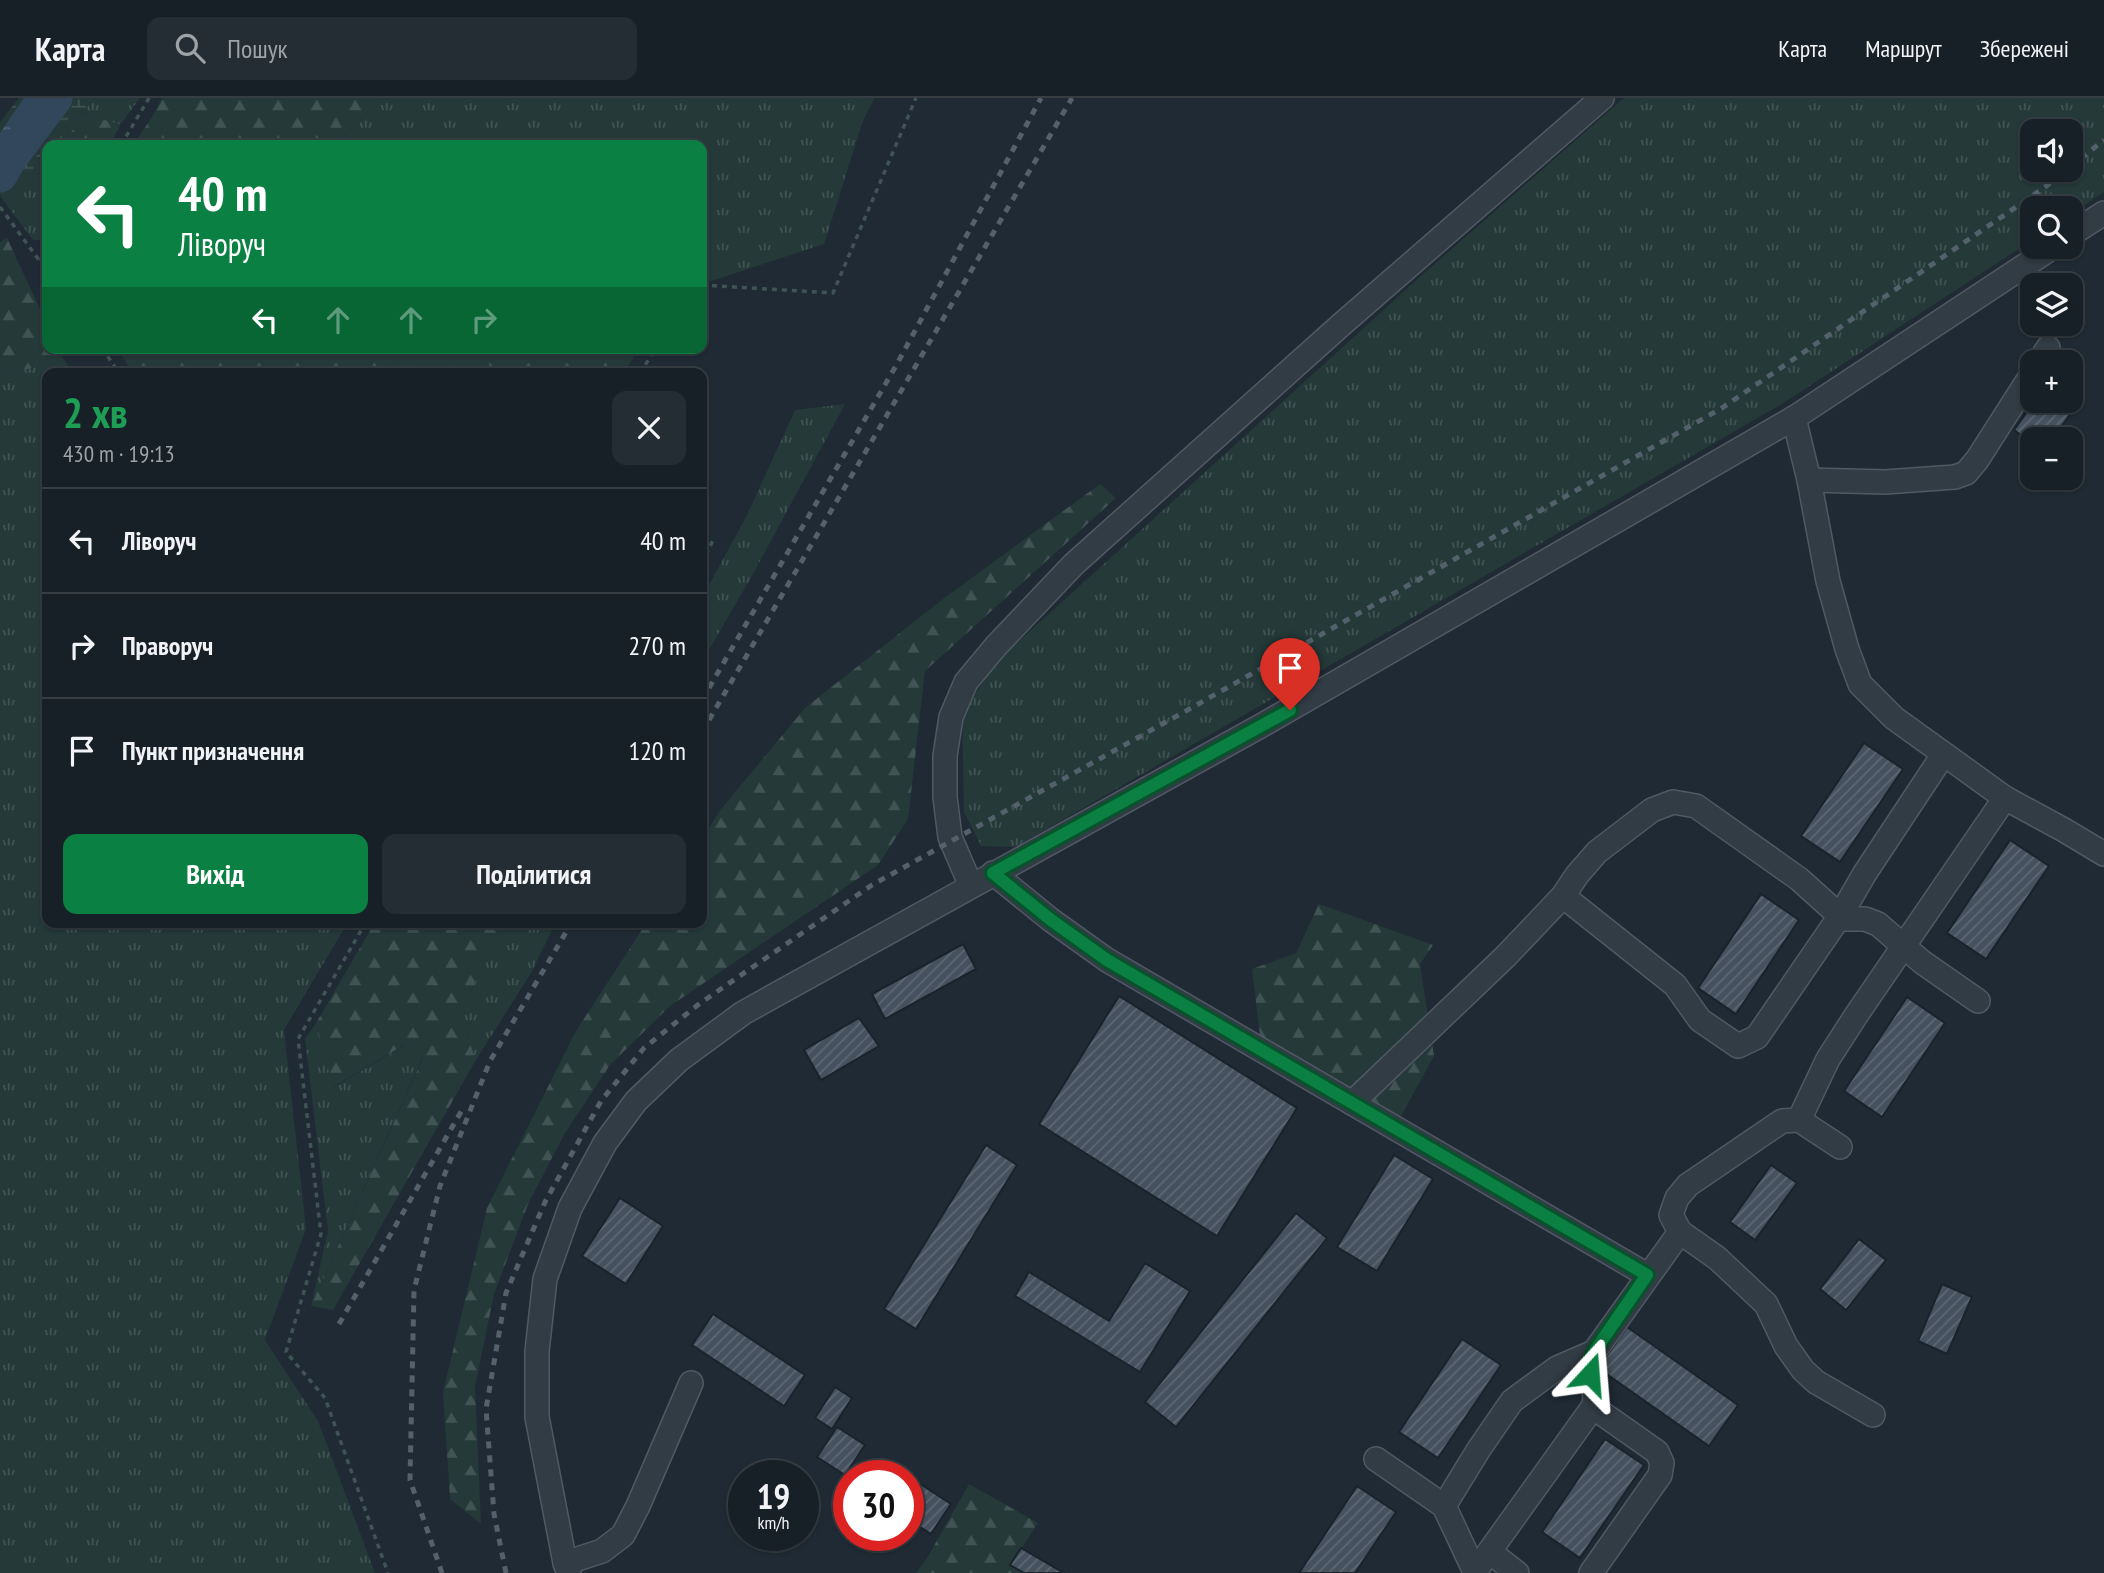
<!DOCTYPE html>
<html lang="uk">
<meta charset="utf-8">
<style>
body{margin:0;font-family:"PT Sans Narrow",sans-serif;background:#242d33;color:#f1f3f6;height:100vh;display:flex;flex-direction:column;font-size:26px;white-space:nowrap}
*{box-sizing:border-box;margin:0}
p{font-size:23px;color:#9ea3a7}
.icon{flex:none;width:38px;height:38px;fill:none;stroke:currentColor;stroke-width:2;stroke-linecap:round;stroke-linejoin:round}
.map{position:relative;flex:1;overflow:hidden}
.side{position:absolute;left:42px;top:270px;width:665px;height:560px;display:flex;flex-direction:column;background:#172027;border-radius:14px;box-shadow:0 2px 5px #0004,0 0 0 2px #363e44}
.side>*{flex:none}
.hud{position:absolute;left:42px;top:42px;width:665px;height:214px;border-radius:14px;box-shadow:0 2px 5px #0004,0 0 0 2px #363e44;background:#0b8043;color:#fff;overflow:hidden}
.buttons{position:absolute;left:2020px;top:21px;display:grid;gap:14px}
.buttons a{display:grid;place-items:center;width:63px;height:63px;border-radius:14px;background:#172027;box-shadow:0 2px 5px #0004,0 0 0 2px #363e44;font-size:35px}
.speed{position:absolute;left:728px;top:1362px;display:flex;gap:14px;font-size:35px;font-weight:700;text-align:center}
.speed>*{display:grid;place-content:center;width:91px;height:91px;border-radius:50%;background:#172027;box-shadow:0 2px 5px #0004,0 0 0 2px #363e44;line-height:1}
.speed small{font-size:18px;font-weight:400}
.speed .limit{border:10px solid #d22;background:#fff;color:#111}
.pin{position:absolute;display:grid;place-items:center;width:60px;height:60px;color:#fff;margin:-72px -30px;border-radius:50% 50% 50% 0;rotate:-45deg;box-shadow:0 0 7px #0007}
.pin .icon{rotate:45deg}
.me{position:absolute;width:77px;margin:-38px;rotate:19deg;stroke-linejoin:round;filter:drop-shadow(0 0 5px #0008)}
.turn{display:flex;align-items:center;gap:24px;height:147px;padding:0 21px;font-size:32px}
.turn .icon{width:91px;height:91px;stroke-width:2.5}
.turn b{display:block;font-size:49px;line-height:60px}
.lanes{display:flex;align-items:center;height:66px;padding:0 21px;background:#0003;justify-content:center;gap:35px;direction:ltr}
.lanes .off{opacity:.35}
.round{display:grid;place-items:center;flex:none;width:74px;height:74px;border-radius:14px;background:#242d33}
.summary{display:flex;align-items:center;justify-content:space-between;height:119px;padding:0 21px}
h1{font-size:42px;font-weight:700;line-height:52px;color:#1e9e55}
.button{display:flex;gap:14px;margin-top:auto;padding:14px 21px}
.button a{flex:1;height:80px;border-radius:14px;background:#0b8043;color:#fff;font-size:28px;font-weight:700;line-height:80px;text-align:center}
.button a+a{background:#242d33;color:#f1f3f6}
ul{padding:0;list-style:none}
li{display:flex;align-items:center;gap:21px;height:105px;padding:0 21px;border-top:2px solid #363e44}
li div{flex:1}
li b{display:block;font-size:26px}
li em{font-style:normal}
header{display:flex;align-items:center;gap:42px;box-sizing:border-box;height:98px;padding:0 35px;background:#172027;border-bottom:2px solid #363e44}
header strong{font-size:33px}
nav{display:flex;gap:38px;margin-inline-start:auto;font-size:24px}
.search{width:490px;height:63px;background:#242d33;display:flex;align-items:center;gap:18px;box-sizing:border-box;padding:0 24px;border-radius:14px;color:#9ea3a7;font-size:26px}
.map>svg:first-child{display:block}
.grass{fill:url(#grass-tufts);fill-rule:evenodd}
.forest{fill:url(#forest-firs)}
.wetland{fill:url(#wetland-marsh)}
.water{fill:url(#water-ripples)}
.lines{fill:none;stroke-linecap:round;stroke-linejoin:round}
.river{stroke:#32475c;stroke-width:35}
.building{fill:url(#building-hatch);stroke:#1a232b;stroke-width:2}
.minor-casing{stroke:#505964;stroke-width:26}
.path{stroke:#405455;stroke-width:3.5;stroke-dasharray:5 5;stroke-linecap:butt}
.minor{stroke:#323c45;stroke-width:23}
.rail{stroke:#54606c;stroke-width:5;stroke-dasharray:7 7;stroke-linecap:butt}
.route-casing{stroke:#07532c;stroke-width:18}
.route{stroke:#0b8043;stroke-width:12}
</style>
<header>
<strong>Карта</strong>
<div class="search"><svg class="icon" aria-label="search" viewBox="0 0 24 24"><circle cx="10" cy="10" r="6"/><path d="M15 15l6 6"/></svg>Пошук</div>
<nav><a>Карта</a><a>Маршрут</a><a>Збережені</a></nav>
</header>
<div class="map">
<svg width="2104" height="1475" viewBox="0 0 2104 1475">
<defs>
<pattern id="grass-tufts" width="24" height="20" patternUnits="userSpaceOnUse" patternTransform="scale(1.75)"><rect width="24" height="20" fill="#243938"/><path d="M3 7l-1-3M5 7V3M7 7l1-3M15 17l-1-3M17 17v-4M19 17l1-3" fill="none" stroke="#415353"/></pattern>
<pattern id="forest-firs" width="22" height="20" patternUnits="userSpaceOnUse" patternTransform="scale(1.75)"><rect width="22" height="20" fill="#243938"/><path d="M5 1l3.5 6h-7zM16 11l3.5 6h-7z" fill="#415353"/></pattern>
<pattern id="wetland-marsh" width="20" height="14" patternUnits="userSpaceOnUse" patternTransform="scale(1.75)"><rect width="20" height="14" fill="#243938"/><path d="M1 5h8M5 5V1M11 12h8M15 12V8" fill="none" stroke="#415353"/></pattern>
<pattern id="water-ripples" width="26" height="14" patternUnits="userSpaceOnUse" patternTransform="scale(1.75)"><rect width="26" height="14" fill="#32475c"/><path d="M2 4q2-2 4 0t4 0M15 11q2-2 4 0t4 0" fill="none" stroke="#4d5f72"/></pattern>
<pattern id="building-hatch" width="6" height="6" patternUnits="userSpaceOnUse" patternTransform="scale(1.75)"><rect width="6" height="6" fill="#45515e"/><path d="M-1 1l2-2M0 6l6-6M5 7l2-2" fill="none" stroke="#5d6873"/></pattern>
</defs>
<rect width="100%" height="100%" fill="#1f2a34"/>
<g class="grass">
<polygon points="94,0 140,0 120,27 83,14"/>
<polygon points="381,0 874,0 862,26 824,146 702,186 702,47 335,47"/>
<path d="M1624 0H2104V94L2070 117V110H2032V142L1785 304 1016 749 981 748 964 714 962 615 998 562 1421 178ZM2032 33H2070V72H2032Z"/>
<polygon points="47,75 47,137 43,142 33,142 0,98 10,77"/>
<polygon points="398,250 478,250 494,275 400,275"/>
<polygon points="64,262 74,275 47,275 47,824 348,824 284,932 306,1131 265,1242 318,1323 375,1475 0,1475 0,287 7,276"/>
<polygon points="845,306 753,476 702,564 702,500 747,417 795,312"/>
<polygon points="502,824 556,824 531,875 476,962 460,918"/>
<polygon points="316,925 334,989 405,947 423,959 311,1208 328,1133 305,941"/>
</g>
<g class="forest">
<polygon points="162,0 381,0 335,47 133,47 152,19"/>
<polygon points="83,14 120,27 110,47 68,47"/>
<polygon points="7,140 47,226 47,250 58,250 64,262 7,276 0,287 0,144"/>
<polygon points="117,250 398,250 400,275 133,275"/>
<polygon points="478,250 639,250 624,275 494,275"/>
<polygon points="1100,386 1116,400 925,573 908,721 878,767 670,908 610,967 565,1035 528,1106 494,1196 475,1289 481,1426 450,1401 443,1294 487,1110 576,933 647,824 702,824 702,741 721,711 805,610 939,504"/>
<polygon points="1319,806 1433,847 1420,866 1434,958 1400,1020 1260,938 1252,871 1296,855"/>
<polygon points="375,824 502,824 460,918 476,962 333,1212 311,1208 423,960 404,947 333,989 316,925"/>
<polygon points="969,1386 1038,1425 1011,1467 1024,1475 916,1475 927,1460"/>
</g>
<polygon class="wetland" points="19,0 94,0 83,14 68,47 47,47 47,75 10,77 0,98 0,24"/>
<polygon class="water" points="24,0 62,0 42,24 35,56 18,61 0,60 0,35"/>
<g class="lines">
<polyline class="river" points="0,77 10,60 55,0"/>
</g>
<g class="building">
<polygon points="2035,303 2070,303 2077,307 2052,341 2032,341 2032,345 2014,332"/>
<polygon points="1864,645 1903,671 1840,764 1801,738"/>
<polygon points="2010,742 2049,768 1986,861 1947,835"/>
<polygon points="1761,796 1799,822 1736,916 1698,890"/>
<polygon points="963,846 976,871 885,921 872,896"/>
<polygon points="1119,898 1297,1010 1217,1138 1039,1026"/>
<polygon points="1907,899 1945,925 1882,1019 1844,993"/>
<polygon points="859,920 879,948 821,982 804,952"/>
<polygon points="986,1047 1017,1067 916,1231 884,1211"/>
<polygon points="1394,1057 1433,1081 1377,1173 1337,1149"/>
<polygon points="1771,1067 1797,1085 1755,1142 1730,1124"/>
<polygon points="620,1100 663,1128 626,1186 582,1158"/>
<polygon points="1296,1115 1327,1140 1176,1329 1145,1304"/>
<polygon points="1859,1141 1886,1162 1846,1212 1820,1191"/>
<polygon points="1145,1165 1190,1193 1140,1274 1015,1198 1029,1174 1109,1223"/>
<polygon points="1942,1186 1972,1199 1947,1256 1918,1243"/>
<polygon points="713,1216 805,1277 784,1308 692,1247"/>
<polygon points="1627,1229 1738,1307 1709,1348 1598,1270"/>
<polygon points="1462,1241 1501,1267 1438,1360 1399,1334"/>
<polygon points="835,1289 852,1300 832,1331 815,1320"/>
<polygon points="837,1329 865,1347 845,1377 817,1359"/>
<polygon points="1605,1341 1644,1367 1580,1460 1542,1434"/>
<polygon points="908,1378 951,1406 931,1436 908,1421"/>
<polygon points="1357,1388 1396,1414 1355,1475 1299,1475"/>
<polygon points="1021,1450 1064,1475 1024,1475 1010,1467"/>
</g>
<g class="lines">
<g class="minor-casing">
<g id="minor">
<polyline points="2070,137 2104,115"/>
<polyline points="2039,264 2048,250"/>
<polyline points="1794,320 1809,382 1828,483 1847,551 1860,586 1894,620 2005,700 2064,732 2104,756"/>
<polyline points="1809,382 1885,384 1955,379 1966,375 1977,362 2032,276"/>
<polyline points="993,775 1051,822 1107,862 1647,1177"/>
<polyline points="971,788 950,739 945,699 945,658 951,619 966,584 996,548 1074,466 1342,226 1602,0"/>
<polyline points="1563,798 1675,887 1700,922 1738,948 1757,939 1840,818 1865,775 1943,657"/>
<polyline points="1352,1005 1506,858 1563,798 1577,777 1597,754 1652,712 1673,704 1696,708 1799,781 1840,818 1844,821 1865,821 1878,826 1922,864 1978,903"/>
<polyline points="1799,1022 1828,961 1857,916 2005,700"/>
<polyline points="1680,1134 1717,1160 1766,1206 1786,1248 1803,1272 1816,1284 1873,1317"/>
<polyline points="1376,1361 1444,1408 1475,1474"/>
<polyline points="1444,1408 1479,1351 1512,1303 1557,1270 1594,1254"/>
<polyline points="1490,1454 1517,1475"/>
<polyline points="565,1465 602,1453 623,1437 638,1408 691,1285"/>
<polyline points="569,1475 565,1465 537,1319 537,1253 545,1181 570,1110 605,1045 636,1003 679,962 743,915 1266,625 1794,320 2053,149"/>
<path d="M1474 1475 1593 1309C1600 1292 1585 1278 1594 1254L1680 1134 1671 1117 1677 1100 1688 1087 1782 1023 1799 1022 1840 1049"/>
<polyline points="1591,1475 1660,1377 1662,1365 1657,1354 1593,1309"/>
</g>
</g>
<g class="path">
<polyline points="121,47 149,0"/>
<polyline points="0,109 47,173"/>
<polyline points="40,163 47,153"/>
<polyline points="702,187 833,195 916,0"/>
<polyline points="102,250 119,275"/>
<polyline points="640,275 656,250"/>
<polyline points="702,466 713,442"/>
<polyline points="366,824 298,941 321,1136 286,1254 325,1300 388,1475"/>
</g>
<use href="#minor" class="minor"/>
<g class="rail">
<polyline points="2070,69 2104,42"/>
<polyline points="702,602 897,266 1041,0"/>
<polyline points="702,634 1072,0"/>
<polyline points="339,1226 462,1012"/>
<polyline points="442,1475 410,1382 414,1192 440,1088 490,963 572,824"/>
<polyline points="506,1475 494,1416 486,1311 506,1195 545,1104 601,1003 644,950 699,906 872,787 1193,609 1722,310 2041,92 2067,72"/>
</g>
</g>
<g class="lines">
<g class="route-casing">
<polyline id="route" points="1290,612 993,775 1051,822 1107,862 1647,1177 1594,1254 1590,1265 1590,1276"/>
</g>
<use href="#route" class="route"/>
</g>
</svg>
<div class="buttons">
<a><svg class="icon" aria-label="sound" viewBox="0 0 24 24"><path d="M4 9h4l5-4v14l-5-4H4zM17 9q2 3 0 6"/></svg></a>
<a><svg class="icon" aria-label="search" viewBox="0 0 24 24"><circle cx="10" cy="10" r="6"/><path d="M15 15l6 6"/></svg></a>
<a><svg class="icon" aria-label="layers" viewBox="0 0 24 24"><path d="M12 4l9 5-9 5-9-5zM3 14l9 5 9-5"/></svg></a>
<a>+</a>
<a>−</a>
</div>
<div class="speed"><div>19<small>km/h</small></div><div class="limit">30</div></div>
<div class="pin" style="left:1290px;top:612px;background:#d93025"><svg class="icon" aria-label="arrive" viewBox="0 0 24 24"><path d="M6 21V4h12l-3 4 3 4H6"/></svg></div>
<svg class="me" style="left:1590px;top:1276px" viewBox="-20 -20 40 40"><path d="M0-17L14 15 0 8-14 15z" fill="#0b8043" stroke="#fff" stroke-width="4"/></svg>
<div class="hud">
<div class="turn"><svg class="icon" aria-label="left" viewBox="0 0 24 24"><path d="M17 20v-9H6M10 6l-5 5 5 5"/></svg><div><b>40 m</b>Ліворуч</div></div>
<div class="lanes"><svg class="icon" aria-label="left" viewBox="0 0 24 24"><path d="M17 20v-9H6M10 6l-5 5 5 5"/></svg><svg class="icon off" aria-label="ahead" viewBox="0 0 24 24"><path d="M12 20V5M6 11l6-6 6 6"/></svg><svg class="icon off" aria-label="ahead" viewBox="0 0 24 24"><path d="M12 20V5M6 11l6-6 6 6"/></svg><svg class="icon off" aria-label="right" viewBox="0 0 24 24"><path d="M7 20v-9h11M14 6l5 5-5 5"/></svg></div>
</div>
<section class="side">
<div class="summary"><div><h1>2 хв</h1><p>430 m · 19:13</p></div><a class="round"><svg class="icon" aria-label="close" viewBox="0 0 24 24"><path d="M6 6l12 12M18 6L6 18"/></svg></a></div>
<ul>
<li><svg class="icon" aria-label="left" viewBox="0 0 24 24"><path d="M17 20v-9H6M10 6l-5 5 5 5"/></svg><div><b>Ліворуч</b></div><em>40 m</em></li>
<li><svg class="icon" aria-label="right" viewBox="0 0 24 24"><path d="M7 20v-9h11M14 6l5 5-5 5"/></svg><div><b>Праворуч</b></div><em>270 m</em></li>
<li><svg class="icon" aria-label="arrive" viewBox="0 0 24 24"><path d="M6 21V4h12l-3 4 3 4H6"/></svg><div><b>Пункт призначення</b></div><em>120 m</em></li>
</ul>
<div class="button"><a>Вихід</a><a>Поділитися</a></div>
</section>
</div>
